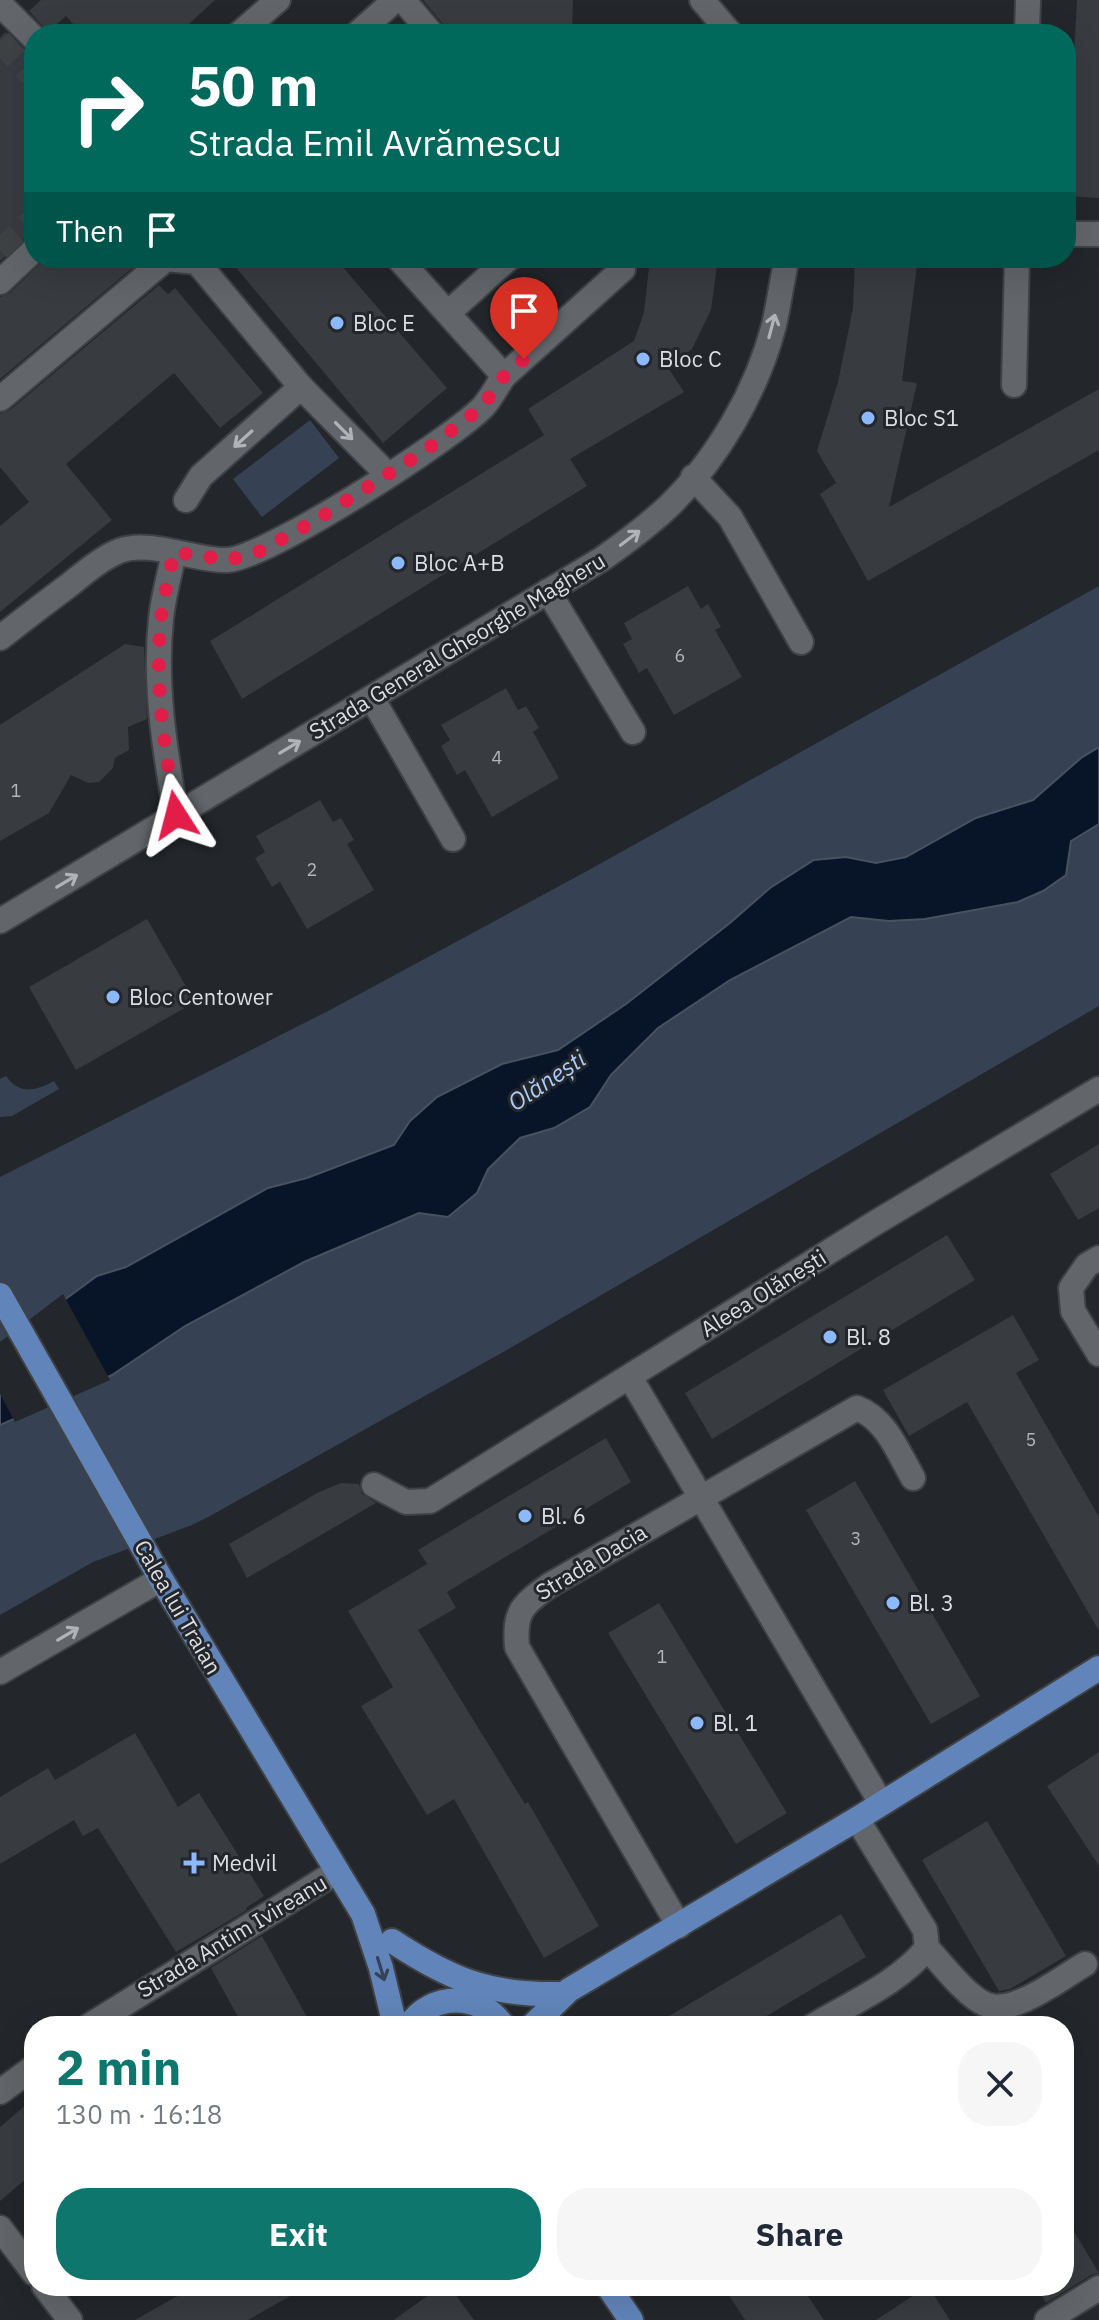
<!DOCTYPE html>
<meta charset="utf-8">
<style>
body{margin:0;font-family:"IBM Plex Sans",sans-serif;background:#f6f6f7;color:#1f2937;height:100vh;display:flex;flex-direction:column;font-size:30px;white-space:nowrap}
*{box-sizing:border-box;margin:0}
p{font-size:26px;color:#747a83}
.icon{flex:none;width:44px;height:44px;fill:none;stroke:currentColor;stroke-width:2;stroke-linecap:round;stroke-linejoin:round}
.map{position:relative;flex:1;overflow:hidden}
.details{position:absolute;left:24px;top:2016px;width:1050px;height:280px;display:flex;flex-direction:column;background:#fff;border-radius:32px;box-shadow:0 8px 32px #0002}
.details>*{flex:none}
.hud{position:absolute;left:24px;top:24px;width:1052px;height:244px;border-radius:32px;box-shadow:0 8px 32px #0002;background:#00695c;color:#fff;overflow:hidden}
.pin{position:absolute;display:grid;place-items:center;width:68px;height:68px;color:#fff;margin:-82px -34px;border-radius:50% 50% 50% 0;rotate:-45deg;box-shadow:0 0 8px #0007}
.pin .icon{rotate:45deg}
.me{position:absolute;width:88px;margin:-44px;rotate:351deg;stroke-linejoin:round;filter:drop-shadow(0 0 6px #0008)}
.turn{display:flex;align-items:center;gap:28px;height:168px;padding:0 32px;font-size:36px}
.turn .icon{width:104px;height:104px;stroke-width:2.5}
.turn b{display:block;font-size:56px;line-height:68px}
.then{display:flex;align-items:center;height:76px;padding:0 32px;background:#0003;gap:16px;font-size:30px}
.round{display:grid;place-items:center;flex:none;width:84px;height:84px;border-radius:32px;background:#f6f6f7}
.overview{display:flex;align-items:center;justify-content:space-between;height:136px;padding:0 32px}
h1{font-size:48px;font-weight:700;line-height:60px;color:#0f766e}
.cta{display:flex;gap:16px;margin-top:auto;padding:16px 32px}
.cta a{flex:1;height:92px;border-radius:32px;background:#0f766e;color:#fff;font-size:32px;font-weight:700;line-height:92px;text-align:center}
.cta a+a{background:#f6f6f7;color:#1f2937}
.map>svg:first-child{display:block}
.green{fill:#364253}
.water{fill:#081427;stroke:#48515f;stroke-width:2}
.pier{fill:#23262a}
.building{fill:#383b3f}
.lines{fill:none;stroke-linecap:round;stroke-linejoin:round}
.minor-tunnel{stroke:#3f4245;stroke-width:24;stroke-dasharray:24 12;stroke-linecap:butt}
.minor-casing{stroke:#3f4144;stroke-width:28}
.major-casing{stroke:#3f4144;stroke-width:28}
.minor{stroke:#62666a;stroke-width:24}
.major{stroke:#6185ba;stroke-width:24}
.oneway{stroke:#b1b4b7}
.oneway2{stroke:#364255}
.route{stroke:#e11d48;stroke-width:14;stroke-dasharray:0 25.2}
.poi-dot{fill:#8cb9fc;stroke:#23262a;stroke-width:3}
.labels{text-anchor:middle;stroke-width:6;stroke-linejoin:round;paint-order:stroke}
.number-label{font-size:18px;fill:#b3b5b8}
.poi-label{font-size:22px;fill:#dcdee1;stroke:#23262a;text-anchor:start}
.street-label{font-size:22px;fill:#dcdee1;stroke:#23262a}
.water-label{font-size:24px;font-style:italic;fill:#adcbf8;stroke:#23262a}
</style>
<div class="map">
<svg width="1099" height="2320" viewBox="0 0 1099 2320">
<rect width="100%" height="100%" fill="#23262a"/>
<g class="green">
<polygon points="310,420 339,458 262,517 233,479"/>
<polygon points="1099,586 1099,747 1081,758 1033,800 976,818 906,857 876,863 846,857 770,888 730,923 626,1004 558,1051 502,1064 410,1121 394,1145 307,1178 268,1188 126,1267 97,1276 0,1347 0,1177 330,1010 587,871"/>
<polygon points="1099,824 1099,1006 505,1351 210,1516 192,1525 93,1562 0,1615 0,1425 112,1375 185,1326 304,1262 419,1213 477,1193 488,1169 520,1138 554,1128 590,1107 611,1075 658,1028 730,980 851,917 889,921 925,919 1018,902 1066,875 1071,841"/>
<path d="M6 1076C19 1095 36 1091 54 1081L59 1089 12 1116 0 1117V1079Z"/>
</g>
<polygon class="water" points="1099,747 1099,824 1071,841 1066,875 1043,891 1018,902 925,919 889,921 851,917 730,980 658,1028 611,1075 590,1107 554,1128 520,1138 488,1169 477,1193 448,1217 419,1213 304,1262 185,1326 112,1375 0,1425 0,1347 97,1276 126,1267 268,1188 307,1178 394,1145 410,1121 437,1097 502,1064 558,1050 626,1004 730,923 770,888 814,860 846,857 876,863 906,857 976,818 1033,800 1081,758"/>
<polygon class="pier" points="63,1294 110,1380 15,1422 0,1394 0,1342"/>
<g class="building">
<polygon points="41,0 215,0 178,34 82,34 66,16 48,32 29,11"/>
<polygon points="423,0 573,0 572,34 447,34 443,24"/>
<polygon points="1077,0 1099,0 1099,198 1066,196"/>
<polygon points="6,32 24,49 34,53 34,235 24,239 0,261 0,38"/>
<polygon points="46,258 132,258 137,264 0,379 0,297 10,293"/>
<polygon points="228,258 335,258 447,388 383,443"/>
<polygon points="650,258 718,258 711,310 692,349 669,369 684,392 570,459 587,486 242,699 210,641 544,435 528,409 634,341 644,312"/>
<polygon points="855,258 918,258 902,381 917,383 889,507 1099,389 1099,450 868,581 820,494 836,483 817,451 838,382 853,308"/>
<polygon points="159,285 168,294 175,288 263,393 220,428 174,373 66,464 112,520 0,612 0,526 29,502 0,467 0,414 10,410"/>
<polygon points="688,586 701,609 708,604 721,627 715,630 742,677 674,715 647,668 639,673 623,644 632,639 624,623"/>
<polygon points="125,644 144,647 147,719 128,727 129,750 115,758 113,768 99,782 88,783 71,775 49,813 0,841 0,725"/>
<polygon points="506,688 518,710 526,706 539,728 533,732 559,778 492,817 465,770 457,775 441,746 450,740 441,725"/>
<polygon points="320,800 333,822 341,818 354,840 347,844 374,890 307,929 280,882 272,887 255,858 265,852 256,836"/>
<polygon points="147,919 195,1002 76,1070 29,987"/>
<polygon points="1099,1144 1099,1208 1078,1220 1050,1174"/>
<polygon points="947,1235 975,1280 712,1439 685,1393"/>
<polygon points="1013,1315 1039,1360 1016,1373 1099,1517 1099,1631 967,1402 909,1436 883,1390"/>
<polygon points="606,1438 631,1482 447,1592 456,1608 418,1630 525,1804 528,1802 599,1926 544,1958 454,1799 427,1815 361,1706 393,1687 348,1611 427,1564 418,1550"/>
<polygon points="855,1481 980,1696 931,1724 806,1510"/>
<polygon points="341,1483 359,1484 362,1494 376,1503 247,1578 229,1544 319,1492"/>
<polygon points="659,1603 787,1813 736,1844 608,1633"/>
<polygon points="135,1733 178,1807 199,1793 264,1896 246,1908 247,1910 176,1952 98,1828 83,1836 74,1820 0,1864 0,1797 48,1768 55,1780"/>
<polygon points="1099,1752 1099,1866 1047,1786"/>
<polygon points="987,1821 1066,1956 1010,1989 999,1991 922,1860"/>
<polygon points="841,1914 866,1957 750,2026 652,2026"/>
<polygon points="262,1936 312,2026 243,2026 211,1968"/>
<polygon points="34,2098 34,2172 0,2201 0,2127"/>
<polygon points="1064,2215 1099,2273 1091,2275 1046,2303 1036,2286 1064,2286"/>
<polygon points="195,2286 308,2286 248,2320 135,2320"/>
<polygon points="441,2286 449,2286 474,2320 394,2320"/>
<polygon points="723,2286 801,2286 824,2320 745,2320"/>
<polygon points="928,2286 950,2320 876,2320"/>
</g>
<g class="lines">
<g class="minor-tunnel">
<polyline points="0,41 34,78"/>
<polyline points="0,251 34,219"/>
</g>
<g class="minor-casing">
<g id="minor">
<polyline points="403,0 432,34"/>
<polyline points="702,0 731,34"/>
<polyline points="0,4 34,38"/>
<polyline points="239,34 278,0"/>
<polyline points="357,34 395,0"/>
<polyline points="1027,34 1028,0"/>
<polyline points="1066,234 1099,234"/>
<polyline points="0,282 34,250"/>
<polyline points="448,313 509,258"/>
<polyline points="504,376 623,269"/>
<polyline points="1014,385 1017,258"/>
<polyline points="0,399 166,259 197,262 301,387 387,474"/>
<polyline points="693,477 730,517 801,642"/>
<polyline points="186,500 201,476 301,387"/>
<path d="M174 552C170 574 163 597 161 619 154 685 165 751 176 815"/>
<polyline points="548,591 633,732"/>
<path d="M0 638C23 620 45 603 68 586 83 574 100 559 119 551 149 539 195 561 227 560 266 559 453 438 483 407 491 398 497 386 504 376L398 258"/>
<polyline points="372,698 453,839"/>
<path d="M0 921 602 559C626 542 649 525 670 505 718 458 757 391 774 325 779 303 782 280 787 258"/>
<polyline points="1099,1258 1087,1265 1071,1288 1073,1311 1099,1354"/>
<polyline points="630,1377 881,1803"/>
<polyline points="374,1485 406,1502 430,1501 875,1223 1099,1089"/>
<polyline points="0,1672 161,1579"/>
<path d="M679 1926 517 1647C514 1611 522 1605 550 1585L857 1408C886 1419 898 1452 913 1478"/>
<path d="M927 1948C942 1964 966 1996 985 2004 1012 2017 1061 1978 1085 1964"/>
<polyline points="89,2026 336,1872"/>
<path d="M813 2026C851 2003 899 1983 927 1948L925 1930 857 1819"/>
<polyline points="0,2092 34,2067"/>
<polyline points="0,2228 34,2273"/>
<polyline points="44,2286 70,2320"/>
<polyline points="1047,2320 1099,2288"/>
</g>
</g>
<g class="major-casing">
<g id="major">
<polyline points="0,1295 161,1579 363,1914 381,1968 395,2026"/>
<path d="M392 1941C450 1979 487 1995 558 1994"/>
<path d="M409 2026C431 1992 481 1992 503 2026"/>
<polyline points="532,2026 569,1990 857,1819 1099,1668"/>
<polyline points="608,2286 631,2320"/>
</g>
</g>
<use href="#minor" class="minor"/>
<use href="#major" class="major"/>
</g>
<defs><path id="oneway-shaft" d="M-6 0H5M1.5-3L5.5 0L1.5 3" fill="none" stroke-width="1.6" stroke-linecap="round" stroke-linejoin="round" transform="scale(2)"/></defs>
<g class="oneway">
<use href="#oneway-shaft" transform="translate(772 326) rotate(-75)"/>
<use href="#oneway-shaft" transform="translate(344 431) rotate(45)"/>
<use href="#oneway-shaft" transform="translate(243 439) rotate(138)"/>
<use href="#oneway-shaft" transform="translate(630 538) rotate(-37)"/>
<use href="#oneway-shaft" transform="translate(290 747) rotate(-31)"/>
<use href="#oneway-shaft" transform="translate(67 881) rotate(-31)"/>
<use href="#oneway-shaft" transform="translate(68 1634) rotate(-31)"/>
</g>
<use class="oneway2" href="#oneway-shaft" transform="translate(381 1969) rotate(73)"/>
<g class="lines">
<path class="route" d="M176 815C165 751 154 685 161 619 163 597 170 574 174 552L229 560 258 552 313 522 426 450 482 407 504 376 524 359"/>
</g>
<g class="poi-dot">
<circle cx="337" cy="323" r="8"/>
<circle cx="643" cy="359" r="8"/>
<circle cx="868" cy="418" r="8"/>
<circle cx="398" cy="563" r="8"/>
<circle cx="113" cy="997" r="8"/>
<circle cx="830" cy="1337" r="8"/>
<circle cx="525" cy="1516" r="8"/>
<circle cx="893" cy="1603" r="8"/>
<circle cx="697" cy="1723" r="8"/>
<path d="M190 1851h8v8h8v8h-8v8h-8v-8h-8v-8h8z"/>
</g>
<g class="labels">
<g class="number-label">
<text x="680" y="662">6</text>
<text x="497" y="764">4</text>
<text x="16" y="797">1</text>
<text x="312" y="876">2</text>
<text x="1031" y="1446">5</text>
<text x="856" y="1545">3</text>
<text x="662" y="1663">1</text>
</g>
<g class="poi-label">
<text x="353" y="331">Bloc E</text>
<text x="659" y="367">Bloc C</text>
<text x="884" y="426">Bloc S1</text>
<text x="414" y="571">Bloc A+B</text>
<text x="129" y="1005">Bloc Centower</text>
<text x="846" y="1345">Bl. 8</text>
<text x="541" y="1524">Bl. 6</text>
<text x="909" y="1611">Bl. 3</text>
<text x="713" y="1731">Bl. 1</text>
<text x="212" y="1871">Medvil</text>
</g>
<g class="street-label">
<text transform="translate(457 646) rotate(-31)" y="8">Strada General Gheorghe Magheru</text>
<text transform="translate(763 1293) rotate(-32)" y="8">Aleea Olănești</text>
<text transform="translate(591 1562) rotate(-31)" y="8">Strada Dacia</text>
<text transform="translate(178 1607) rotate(60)" y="8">Calea lui Traian</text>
<text transform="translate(232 1936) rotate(-31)" y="8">Strada Antim Ivireanu</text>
</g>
<g class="water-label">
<text transform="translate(547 1081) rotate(-34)" y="8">Olănești</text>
</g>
</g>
</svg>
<div class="pin" style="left:524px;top:359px;background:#d93025"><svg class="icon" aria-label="arrive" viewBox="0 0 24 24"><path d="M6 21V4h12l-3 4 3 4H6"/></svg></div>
<svg class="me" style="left:176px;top:815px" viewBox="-20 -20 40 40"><path d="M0-17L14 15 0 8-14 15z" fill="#e11d48" stroke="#fff" stroke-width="4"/></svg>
<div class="hud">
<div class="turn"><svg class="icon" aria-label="right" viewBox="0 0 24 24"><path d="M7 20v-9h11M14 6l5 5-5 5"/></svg><div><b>50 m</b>Strada Emil Avrămescu</div></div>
<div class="then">Then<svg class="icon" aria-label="arrive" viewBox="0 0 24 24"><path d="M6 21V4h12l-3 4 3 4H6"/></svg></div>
</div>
<section class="details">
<div class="overview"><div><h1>2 min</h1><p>130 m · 16:18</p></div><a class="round"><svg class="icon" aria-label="close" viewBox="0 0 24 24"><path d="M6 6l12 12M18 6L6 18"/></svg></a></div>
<div class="cta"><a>Exit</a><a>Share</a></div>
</section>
</div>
